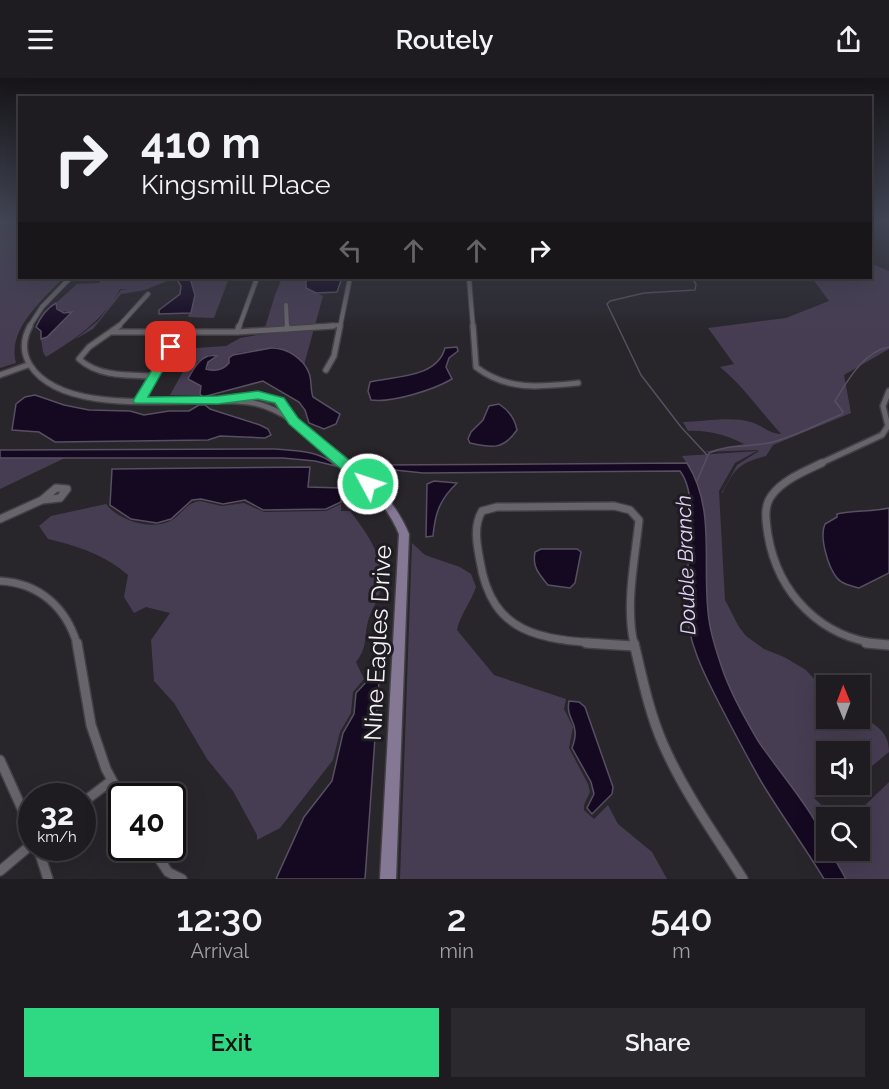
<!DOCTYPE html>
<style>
body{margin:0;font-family:Raleway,sans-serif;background:#2b292d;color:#f1f3f6;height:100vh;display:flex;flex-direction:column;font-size:22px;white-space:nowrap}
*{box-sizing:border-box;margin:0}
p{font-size:20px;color:#a1a1a5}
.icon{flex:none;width:33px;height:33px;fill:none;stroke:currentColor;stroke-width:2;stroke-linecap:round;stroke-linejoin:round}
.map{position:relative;height:801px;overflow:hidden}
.details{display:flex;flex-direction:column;background:#1e1c20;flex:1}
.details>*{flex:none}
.guide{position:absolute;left:18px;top:18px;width:854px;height:183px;border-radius:0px;box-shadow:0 6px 24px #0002,0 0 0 2px #3c3a3e;background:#1e1c20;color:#f1f3f6;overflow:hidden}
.needle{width:39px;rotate:359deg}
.tools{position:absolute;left:816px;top:597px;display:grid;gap:12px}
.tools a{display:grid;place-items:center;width:54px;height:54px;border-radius:0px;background:#1e1c20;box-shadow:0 6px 24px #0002,0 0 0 2px #3c3a3e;font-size:30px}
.speed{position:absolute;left:18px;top:705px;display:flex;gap:12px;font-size:30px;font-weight:700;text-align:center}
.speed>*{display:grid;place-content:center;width:78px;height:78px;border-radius:50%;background:#1e1c20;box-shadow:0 6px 24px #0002,0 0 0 2px #3c3a3e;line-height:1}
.speed small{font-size:15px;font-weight:400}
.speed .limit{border:3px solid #111;border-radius:9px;background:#fff;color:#111}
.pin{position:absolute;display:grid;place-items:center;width:51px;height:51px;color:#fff;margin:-26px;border-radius:12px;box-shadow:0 3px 9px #0006}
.me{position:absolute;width:66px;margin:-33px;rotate:310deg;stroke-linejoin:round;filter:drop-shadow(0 0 4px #0008)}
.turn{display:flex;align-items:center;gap:21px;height:126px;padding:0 24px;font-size:27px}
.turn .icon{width:78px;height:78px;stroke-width:2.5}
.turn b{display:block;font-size:42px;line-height:51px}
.lanes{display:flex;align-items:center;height:57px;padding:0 24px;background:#0003;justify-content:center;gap:30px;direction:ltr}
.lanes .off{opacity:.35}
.eta{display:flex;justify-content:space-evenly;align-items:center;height:102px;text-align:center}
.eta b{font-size:36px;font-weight:600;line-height:42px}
.cta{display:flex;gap:12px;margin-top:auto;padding:12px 24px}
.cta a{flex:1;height:69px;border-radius:0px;background:#2fd883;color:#111;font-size:24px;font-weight:600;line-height:69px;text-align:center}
.cta a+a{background:#2b292d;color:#f1f3f6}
header{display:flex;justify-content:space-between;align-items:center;height:78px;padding:0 24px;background:#1e1c20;font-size:27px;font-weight:600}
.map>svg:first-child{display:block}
.green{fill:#473d53}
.water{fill:#150922;stroke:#584f62;stroke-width:1.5}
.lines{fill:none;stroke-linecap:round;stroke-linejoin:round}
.stream{stroke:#584f62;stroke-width:1.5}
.street-tunnel{stroke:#474449;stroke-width:5;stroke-dasharray:5 2;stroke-linecap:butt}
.street-far3-casing{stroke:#434045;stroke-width:6}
.street-far2-casing{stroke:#434045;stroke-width:8}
.street-far1-casing{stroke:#434045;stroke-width:10}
.street-casing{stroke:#434045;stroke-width:12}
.secondary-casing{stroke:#434045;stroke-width:3}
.street-far3{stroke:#67646b;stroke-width:4}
.street-far2{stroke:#67646b;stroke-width:5}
.street-far1{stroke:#67646b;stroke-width:7}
.street{stroke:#67646b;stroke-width:9}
.secondary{fill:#857895;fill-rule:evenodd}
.route{fill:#2fd883;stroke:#1f8c55;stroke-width:1.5}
.labels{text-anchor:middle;stroke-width:6;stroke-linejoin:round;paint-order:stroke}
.water-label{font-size:21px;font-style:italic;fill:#e4d0fd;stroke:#1e1c21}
.near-street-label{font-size:24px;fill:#f4f2f6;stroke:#1e1c21}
</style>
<header><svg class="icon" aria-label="menu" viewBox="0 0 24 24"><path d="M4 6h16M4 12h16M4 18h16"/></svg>Routely<svg class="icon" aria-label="share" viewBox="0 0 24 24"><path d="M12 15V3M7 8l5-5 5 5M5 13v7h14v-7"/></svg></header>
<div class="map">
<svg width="889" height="801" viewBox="0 0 889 801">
<rect width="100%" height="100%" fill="#28252b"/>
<g class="green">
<path d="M0 143H19L20 200H63C42 223 7 251 16 285L0 290Z"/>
<path d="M870 185 889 193V271L844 297 851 335 773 367 766 378C739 385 734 391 722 416V414L737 387 759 373 756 372 704 374 744 366C726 357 708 352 688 353L683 344C704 344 729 338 751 344 762 347 769 356 781 356 760 333 744 309 720 289L734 286 708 250 786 240 829 223 812 200H870Z"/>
<path d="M102 200H176H167L172 201 145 212 121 216 93 251 74 262 98 243 121 212 129 211H120C104 242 74 262 46 279L43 274 41 261 47 259 72 235C66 232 59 236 56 225L77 206 99 205Z"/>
<polygon points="189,200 229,200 214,240 188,239 195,217"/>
<polygon points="282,200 306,200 306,210 323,218 304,287 295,277 277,269 237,275 223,292 208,292 207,286 212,276 198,283 188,300 201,308 201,317 170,317 196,270 226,268 240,260 263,256 275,217"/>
<path d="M757 373 735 385 719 413 725 522 739 549 746 558 764 571 784 579 806 592 826 614V640H860V637C876 648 889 653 889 674L860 698V674H826V706L842 707 814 720 831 736 854 738 889 704V801H846L830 773 860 772V740H826V766C794 706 744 655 722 590 717 575 711 557 709 542 701 487 714 426 682 378Z"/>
<polygon points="67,379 0,411 0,380"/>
<path d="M200 423 222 428 244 425 264 434 326 433 341 426V433H350C367 455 385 479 381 509 380 520 372 530 369 540 363 558 369 568 356 584L364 601 353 614 351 635 340 654 333 682 280 750 257 762V757L233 713 207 681 174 625 154 603 151 562 170 535 146 529 134 535 124 519 128 497C105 477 78 468 48 461L39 448 51 438 106 426C118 442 150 453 170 443 181 438 185 425 200 423Z"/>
<path d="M412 465 425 477 460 489 471 496 476 509C471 524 459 539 457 552L494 597 566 621 564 631 573 649 569 670 588 706 590 714 584 727V732L594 741 608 727 618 746 652 774 667 801H400Z"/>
</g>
<g class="water">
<polygon points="176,200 190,200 195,217 191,235 159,236 159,232 180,216 181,208"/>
<polygon points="306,200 342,200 337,214 316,215 306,210"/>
<path d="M56 225 57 231 64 235 72 234 47 259 41 261V253L36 249C40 240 47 230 56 225Z"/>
<path d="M457 269 458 273 449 280 446 289 452 301C433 312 392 325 371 322L368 313 370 304C395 298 437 300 445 270Z"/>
<path d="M271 270C286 269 304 281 309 295 312 302 310 311 313 319L340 336 336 346 324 351 309 345 305 332 299 324 263 303 203 319 200 316 201 308 188 301C194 290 202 274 217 278L208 284 206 291C216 294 223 292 229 285V280L233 277Z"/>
<polygon points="35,317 64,327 89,332 130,333 144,337 169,333 189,333 199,327 205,327 210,331 260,347 268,351 271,357 265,360 220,358 208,362 55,364 39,354 12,352 16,326 25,319"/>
<path d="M499 326C508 332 515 341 517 352 503 372 493 370 470 365L468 361 471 354 483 342 489 328Z"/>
<path d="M275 371C297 373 319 372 336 388L315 383 283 380H0V372Z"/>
<path d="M351 383 379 387 687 385C717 432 701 489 709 542 711 558 717 575 722 590 730 614 744 639 757 661 772 686 826 746 826 772L830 773 846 801H824C804 768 782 738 762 705 747 679 733 652 719 625 703 594 687 562 686 527 684 491 702 422 680 393L423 395 357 388Z"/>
<polygon points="310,389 308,409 342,410 341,424 326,431 263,432 245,422 223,426 201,421 192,422 171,441 157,445 131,441 110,427 112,391"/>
<path d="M434 403 457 405C440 421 435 435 433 458L426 459 427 406Z"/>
<path d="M889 430V495L859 510C851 508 842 506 837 500 828 489 819 459 825 446L837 439V436C854 432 872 434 889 430Z"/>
<path d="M541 471H577L581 474 575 505 570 510 548 507C539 496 532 489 535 474Z"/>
<polygon points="380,589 365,801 276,801 304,739 332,703 343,655 354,636 356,615"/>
<path d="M569 623 579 624 585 629 613 709 612 716 592 736 587 730 594 716 591 704 572 670C582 644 565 643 569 623Z"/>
</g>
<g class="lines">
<g class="stream">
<polyline points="692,200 696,206 695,212 644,215 610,223 607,226 641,297 681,349 707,377"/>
<path d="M697 403 709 375C730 365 751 370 773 364 796 358 820 345 842 336L843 334 835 323C848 302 863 274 889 269"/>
</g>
<polyline class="street-tunnel" points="266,323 270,324"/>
<g class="street-far3-casing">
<g id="street-far3">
<polyline points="469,200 473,249"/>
<polyline points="286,227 287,249"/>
<polyline points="29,249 42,229 70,200"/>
<polyline points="118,249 148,216"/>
<polyline points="239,249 257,200"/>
<polyline points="310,249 340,247"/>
<polyline points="340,249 350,200"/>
</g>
</g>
<g class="street-far2-casing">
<g id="street-far2">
<path d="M30 248C23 261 22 274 30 287 65 342 190 317 248 324 264 326 280 334 294 343"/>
<path d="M119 248 89 269 79 281C99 299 128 297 153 298"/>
<polyline points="287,248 287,251"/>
<path d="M473 248 476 289C507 313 541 309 578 305"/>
<polyline points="112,254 237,254 333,248"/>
<polyline points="237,254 239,248"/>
<polyline points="326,292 334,278 340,248"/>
<polyline points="0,297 28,287"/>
<path d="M234 320C259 317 277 316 292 339"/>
<polyline points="139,323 180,255"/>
<polyline points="819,386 882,357 888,348 883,328 889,313"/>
</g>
</g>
<g class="street-far1-casing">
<g id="street-far1">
<path d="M822 385C805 393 783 402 772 417 763 428 766 444 768 457 778 516 821 560 881 566"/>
<polygon points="56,410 67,411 60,420 42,422"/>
<polyline points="0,441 42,422"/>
<path d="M0 503C39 505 66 529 77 566"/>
<path d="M605 566C540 561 492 557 480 483 477 467 473 448 482 433L497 429 614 428 630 432 639 442C635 482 625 526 634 566"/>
</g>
</g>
<g class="street-casing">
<g id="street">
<polyline points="77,565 91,647 106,691 122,721"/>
<polyline points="586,565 633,568"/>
<path d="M634 565C642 599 649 634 663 666 684 714 715 757 743 801"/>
<polyline points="866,565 889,567"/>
<polyline points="0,682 32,753"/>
<polyline points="82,725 111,703"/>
<polyline points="38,770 48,801"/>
<polyline points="152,770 168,794 182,801"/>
<polyline points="0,793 32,766"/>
</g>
</g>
<g class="secondary-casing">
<path id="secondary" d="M294 340C305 345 315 355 324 363 358 389 392 415 409 456L396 801H380L399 456C379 408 330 377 291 345L290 343 291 341Z"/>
</g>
<use href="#street-far3" class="street-far3"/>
<use href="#street-far2" class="street-far2"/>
<use href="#street-far1" class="street-far1"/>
<use href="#street" class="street"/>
<use href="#secondary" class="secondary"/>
</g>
<linearGradient id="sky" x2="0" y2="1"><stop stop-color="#161418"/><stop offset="0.56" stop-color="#424655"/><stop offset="1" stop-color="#424655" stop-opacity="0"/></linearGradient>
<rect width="889" height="256" fill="url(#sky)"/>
<polygon class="route" points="171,266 176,269 148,319 218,318 258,313 284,320 298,340 373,402 375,406 373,410 363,410 289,346 275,325 258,321 218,326 135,325 133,323 166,269"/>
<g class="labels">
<g class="water-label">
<text transform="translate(686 487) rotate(-92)" y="7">Double Branch</text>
</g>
<g class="near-street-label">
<text transform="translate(378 565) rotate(-87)" y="8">Nine Eagles Drive</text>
</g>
</g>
</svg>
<div class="tools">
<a><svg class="needle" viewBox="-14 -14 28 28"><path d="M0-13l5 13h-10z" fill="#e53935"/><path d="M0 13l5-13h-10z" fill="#a1a1a5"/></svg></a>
<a><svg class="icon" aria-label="sound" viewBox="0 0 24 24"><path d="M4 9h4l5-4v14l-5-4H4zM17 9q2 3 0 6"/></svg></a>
<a><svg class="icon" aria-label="search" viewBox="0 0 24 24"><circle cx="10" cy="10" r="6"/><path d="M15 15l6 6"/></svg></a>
</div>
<div class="speed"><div>32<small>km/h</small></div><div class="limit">40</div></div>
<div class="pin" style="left:171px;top:269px;background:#d93025"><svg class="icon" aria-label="arrive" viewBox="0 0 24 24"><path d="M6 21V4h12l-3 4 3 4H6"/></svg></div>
<svg class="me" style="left:368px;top:406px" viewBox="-20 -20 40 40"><circle r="17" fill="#2fd883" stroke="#fff" stroke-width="3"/><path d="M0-11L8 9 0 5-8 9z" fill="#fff"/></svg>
<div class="guide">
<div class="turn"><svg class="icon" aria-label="right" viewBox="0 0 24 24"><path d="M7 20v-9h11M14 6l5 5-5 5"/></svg><div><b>410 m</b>Kingsmill Place</div></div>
<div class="lanes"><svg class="icon off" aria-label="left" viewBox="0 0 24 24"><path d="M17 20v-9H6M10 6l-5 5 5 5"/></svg><svg class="icon off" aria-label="ahead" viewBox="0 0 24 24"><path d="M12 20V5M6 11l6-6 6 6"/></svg><svg class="icon off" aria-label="ahead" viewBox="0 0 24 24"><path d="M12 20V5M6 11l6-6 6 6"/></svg><svg class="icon" aria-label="right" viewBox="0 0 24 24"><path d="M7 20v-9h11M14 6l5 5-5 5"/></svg></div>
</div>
</div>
<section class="details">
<div class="eta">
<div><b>12:30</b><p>Arrival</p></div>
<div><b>2</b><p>min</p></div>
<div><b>540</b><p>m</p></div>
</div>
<div class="cta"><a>Exit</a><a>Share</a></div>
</section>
